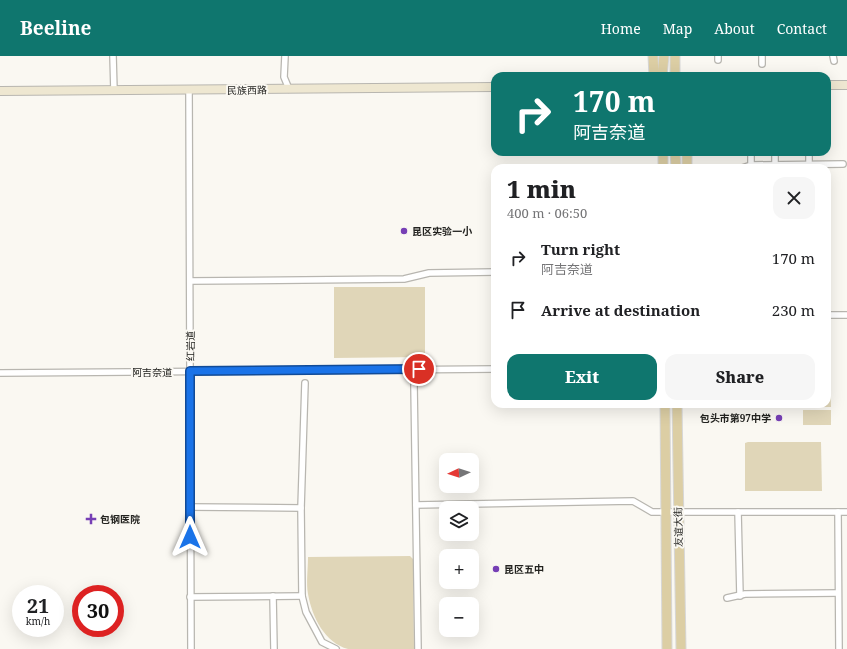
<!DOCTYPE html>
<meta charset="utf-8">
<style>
body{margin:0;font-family:"Noto Serif","Noto Sans SC",serif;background:#f6f6f6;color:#202124;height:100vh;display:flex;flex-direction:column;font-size:15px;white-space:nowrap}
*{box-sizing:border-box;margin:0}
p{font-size:13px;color:#757577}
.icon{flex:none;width:22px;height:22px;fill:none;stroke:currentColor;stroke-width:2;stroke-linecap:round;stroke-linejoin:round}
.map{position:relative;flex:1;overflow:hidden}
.side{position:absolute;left:491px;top:108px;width:340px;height:244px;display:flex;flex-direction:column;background:#fff;border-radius:12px;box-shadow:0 4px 16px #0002}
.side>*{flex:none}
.hud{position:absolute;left:491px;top:16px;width:340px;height:84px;border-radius:12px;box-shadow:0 4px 16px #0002;background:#0f766e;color:#fff;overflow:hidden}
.needle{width:26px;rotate:266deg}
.buttons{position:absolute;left:439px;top:397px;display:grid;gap:8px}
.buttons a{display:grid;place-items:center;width:40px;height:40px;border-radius:8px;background:#fff;box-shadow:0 4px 16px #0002;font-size:20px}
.speed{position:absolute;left:12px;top:529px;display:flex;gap:8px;font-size:20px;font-weight:700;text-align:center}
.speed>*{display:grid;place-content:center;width:52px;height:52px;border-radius:50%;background:#fff;box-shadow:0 4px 16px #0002;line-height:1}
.speed small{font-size:10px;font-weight:400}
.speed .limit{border:6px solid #d22;background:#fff;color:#111}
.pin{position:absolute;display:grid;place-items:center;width:34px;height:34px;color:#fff;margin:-17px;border:2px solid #fff;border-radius:50%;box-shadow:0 1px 4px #0007}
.me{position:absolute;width:44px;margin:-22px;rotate:0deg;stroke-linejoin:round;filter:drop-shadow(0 0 3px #0008)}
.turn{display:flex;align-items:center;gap:14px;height:84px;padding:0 16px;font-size:18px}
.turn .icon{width:52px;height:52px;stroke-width:2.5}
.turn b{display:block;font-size:28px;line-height:34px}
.round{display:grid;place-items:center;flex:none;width:42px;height:42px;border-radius:12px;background:#f6f6f6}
.head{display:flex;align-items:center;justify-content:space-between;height:68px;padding:0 16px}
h1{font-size:24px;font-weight:800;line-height:30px}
.cta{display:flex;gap:8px;margin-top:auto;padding:8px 16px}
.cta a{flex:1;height:46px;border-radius:12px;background:#0f766e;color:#fff;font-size:16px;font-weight:800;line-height:46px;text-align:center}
.cta a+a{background:#f6f6f6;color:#202124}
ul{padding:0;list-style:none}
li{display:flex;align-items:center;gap:12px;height:52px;padding:0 16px}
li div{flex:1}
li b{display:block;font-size:15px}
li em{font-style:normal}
header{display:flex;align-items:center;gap:24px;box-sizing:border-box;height:56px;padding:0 20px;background:#0f766e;color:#fff}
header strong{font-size:19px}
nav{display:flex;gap:22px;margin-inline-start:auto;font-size:14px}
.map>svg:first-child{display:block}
.green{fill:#e0d6b8}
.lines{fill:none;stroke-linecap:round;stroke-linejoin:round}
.minor-casing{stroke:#b8b6b0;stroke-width:8}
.secondary-casing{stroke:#b8b6b0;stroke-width:10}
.primary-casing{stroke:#d7d7d7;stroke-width:11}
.minor{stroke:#fff;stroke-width:5.5}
.secondary{stroke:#eee7d1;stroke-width:8}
.primary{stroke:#dccea4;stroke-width:9}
.route-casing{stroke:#114b97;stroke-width:10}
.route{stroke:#1a73e8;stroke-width:7}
.poi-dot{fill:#763fb5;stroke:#faf8f2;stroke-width:1.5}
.labels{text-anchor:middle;stroke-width:4;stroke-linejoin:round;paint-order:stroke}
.street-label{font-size:10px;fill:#232320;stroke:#faf8f2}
.poi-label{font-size:10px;font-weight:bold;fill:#232320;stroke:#faf8f2;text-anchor:start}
</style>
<header>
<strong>Beeline</strong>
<nav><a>Home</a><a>Map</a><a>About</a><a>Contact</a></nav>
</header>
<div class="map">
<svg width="847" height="593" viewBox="0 0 847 593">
<rect width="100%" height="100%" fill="#faf8f2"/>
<g class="green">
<polygon points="334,231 425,231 425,301 334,302"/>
<polygon points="827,290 829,290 831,351 803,351 803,348 827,348"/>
<rect x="803" y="354" width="28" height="15"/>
<polygon points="748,386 821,386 822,435 745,435 745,387"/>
<path d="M410 500 413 503 414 593H348C325 587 312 561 308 538 306 527 308 513 308 501Z"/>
</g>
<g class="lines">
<g class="minor-casing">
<g id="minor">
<polyline points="113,0 114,35"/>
<polyline points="285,0 284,21 289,33"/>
<polyline points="762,0 762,8"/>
<polyline points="833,0 834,5"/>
<polyline points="718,4 718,0"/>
<polyline points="189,35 191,593"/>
<polyline points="751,96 751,112"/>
<polyline points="775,96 775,112"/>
<polyline points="809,96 809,112"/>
<polyline points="742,112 751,109 843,108"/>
<polyline points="190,225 404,223 429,217 495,216"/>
<polyline points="827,259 847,259"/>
<polyline points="0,317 495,313"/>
<polyline points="305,327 301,452 302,540 306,556 322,586 336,593"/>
<polyline points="414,329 418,593"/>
<polyline points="416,449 633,445 652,456 847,456"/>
<polyline points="190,451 301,452"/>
<polyline points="738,456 740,540"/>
<polyline points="838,456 839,593"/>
<polyline points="273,540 274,593"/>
<polyline points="190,541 302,540"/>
<polyline points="727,542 745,538 838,537"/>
</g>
</g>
<g class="secondary-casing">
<g id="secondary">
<polyline points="827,29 847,29"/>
<polyline points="0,35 495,31"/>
</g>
</g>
<g class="primary-casing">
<g id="primary">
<polyline points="653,0 654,20"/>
<polyline points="675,0 675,20"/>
<polyline points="662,20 664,0"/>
<polyline points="663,96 663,112"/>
<polyline points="675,96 676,112"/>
<polyline points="687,112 687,96"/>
<polyline points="665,348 667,593"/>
<polyline points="677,348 681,593"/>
</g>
</g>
<use href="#minor" class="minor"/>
<use href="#secondary" class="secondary"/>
<use href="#primary" class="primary"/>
</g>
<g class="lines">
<g class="route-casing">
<polyline id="route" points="190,481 190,315 419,313"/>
</g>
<use href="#route" class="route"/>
</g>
<g class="poi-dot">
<circle cx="404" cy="175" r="4"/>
<circle cx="779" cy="362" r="4"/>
<path d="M89 457h4v4h4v4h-4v4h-4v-4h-4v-4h4z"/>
<circle cx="496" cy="513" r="4"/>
</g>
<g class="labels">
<g class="street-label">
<text transform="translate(247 34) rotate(-1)" y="4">民族西路</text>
<text transform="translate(190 290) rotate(-90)" y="4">红岩道</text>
<text x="152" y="320">阿吉奈道</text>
<text transform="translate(678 471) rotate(-91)" y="4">友谊大街</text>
</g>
<g class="poi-label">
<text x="412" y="179">昆区实验一小</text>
<text x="771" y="366" text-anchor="end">包头市第97中学</text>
<text x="100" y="467">包钢医院</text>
<text x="504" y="517">昆区五中</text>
</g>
</g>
</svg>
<div class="buttons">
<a><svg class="needle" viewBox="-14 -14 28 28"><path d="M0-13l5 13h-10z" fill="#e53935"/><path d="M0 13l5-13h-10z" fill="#757577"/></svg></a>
<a><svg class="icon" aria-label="layers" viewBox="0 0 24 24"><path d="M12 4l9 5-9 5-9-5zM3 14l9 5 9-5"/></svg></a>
<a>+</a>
<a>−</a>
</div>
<div class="speed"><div>21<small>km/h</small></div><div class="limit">30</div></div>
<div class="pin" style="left:419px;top:313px;background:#d93025"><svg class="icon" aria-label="arrive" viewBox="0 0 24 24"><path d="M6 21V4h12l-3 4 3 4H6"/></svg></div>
<svg class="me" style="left:190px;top:481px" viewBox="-20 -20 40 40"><path d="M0-17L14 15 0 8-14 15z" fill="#1a73e8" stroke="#fff" stroke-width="4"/></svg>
<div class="hud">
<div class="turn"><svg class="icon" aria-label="right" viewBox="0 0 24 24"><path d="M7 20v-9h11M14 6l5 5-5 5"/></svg><div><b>170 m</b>阿吉奈道</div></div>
</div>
<section class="side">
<div class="head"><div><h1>1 min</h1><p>400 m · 06:50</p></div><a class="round"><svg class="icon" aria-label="close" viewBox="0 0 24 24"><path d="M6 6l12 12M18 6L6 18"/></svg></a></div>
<ul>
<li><svg class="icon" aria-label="right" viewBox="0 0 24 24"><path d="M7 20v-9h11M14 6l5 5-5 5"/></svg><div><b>Turn right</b><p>阿吉奈道</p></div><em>170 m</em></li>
<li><svg class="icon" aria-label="arrive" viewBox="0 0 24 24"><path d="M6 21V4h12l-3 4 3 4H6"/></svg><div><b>Arrive at destination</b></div><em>230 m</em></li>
</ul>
<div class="cta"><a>Exit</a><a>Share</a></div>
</section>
</div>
